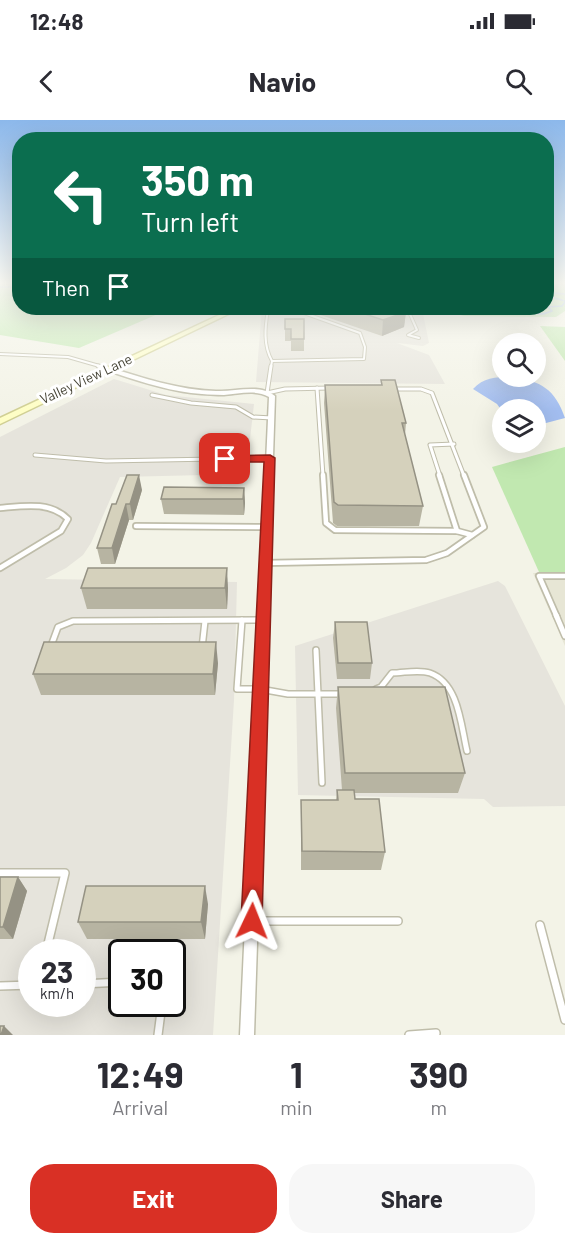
<!DOCTYPE html>
<style>
body{margin:0;font-family:Barlow,sans-serif;background:#f7f7f7;color:#2b2b33;height:100vh;display:flex;flex-direction:column;font-size:22px;white-space:nowrap}
*{box-sizing:border-box;margin:0}
p{font-size:20px;color:#7c7c81}
.icon{flex:none;width:33px;height:33px;fill:none;stroke:currentColor;stroke-width:2;stroke-linecap:round;stroke-linejoin:round}
.map{position:relative;height:915px;overflow:hidden}
.details{display:flex;flex-direction:column;background:#fff;flex:1}
.details>*{flex:none}
.guide{position:absolute;left:12px;top:12px;width:542px;height:183px;border-radius:24px;box-shadow:0 6px 24px #0002;background:#0b6e4f;color:#fff;overflow:hidden}
.buttons{position:absolute;left:492px;top:213px;display:grid;gap:12px}
.buttons a{display:grid;place-items:center;width:54px;height:54px;border-radius:50%;background:#fff;box-shadow:0 6px 24px #0002;font-size:30px}
.speed{position:absolute;left:18px;top:819px;display:flex;gap:12px;font-size:30px;font-weight:700;text-align:center}
.speed>*{display:grid;place-content:center;width:78px;height:78px;border-radius:50%;background:#fff;box-shadow:0 6px 24px #0002;line-height:1}
.speed small{font-size:15px;font-weight:400}
.speed .limit{border:3px solid #111;border-radius:9px;background:#fff;color:#111}
.pin{position:absolute;display:grid;place-items:center;width:51px;height:51px;color:#fff;margin:-26px;border-radius:12px;box-shadow:0 3px 9px #0006}
.me{position:absolute;width:66px;margin:-33px;rotate:2deg;stroke-linejoin:round;filter:drop-shadow(0 0 4px #0008)}
.turn{display:flex;align-items:center;gap:21px;height:126px;padding:0 30px;font-size:27px}
.turn .icon{width:78px;height:78px;stroke-width:2.5}
.turn b{display:block;font-size:42px;line-height:51px}
.then{display:flex;align-items:center;height:57px;padding:0 30px;background:#0003;gap:12px;font-size:22px}
.eta{display:flex;justify-content:space-evenly;align-items:center;height:102px;text-align:center}
.eta b{font-size:36px;font-weight:700;line-height:42px}
.button{display:flex;gap:12px;margin-top:auto;padding:12px 30px}
.button a{flex:1;height:69px;border-radius:24px;background:#d93025;color:#fff;font-size:24px;font-weight:700;line-height:69px;text-align:center}
.button a+a{background:#f7f7f7;color:#2b2b33}
.status{display:flex;justify-content:space-between;align-items:center;height:42px;padding:0 30px;background:#fff;direction:ltr}
.status svg{height:16px;fill:currentColor}
header{display:flex;justify-content:space-between;align-items:center;height:78px;padding:0 30px;background:#fff;font-size:27px;font-weight:700}
.map>svg:first-child{display:block}
.residential{fill:#e7e6d5}
.industrial{fill:#e6e4dc;fill-rule:evenodd}
.green{fill:#c1e8b0}
.water{fill:#a3bef0}
.lines{fill:none;stroke-linecap:round;stroke-linejoin:round}
.stream{stroke:#a3bef0;stroke-width:1.5}
.service-far4-casing{stroke:#bfbdaa;stroke-width:4}
.service-far3-casing{stroke:#bfbdaa;stroke-width:5}
.service-far2-casing{stroke:#bfbdaa;stroke-width:8}
.service-far1-casing{stroke:#bfbdaa;stroke-width:8}
.service-casing{stroke:#bfbdaa;stroke-width:10}
.minor-casing{stroke:#bfbdaa;stroke-width:3}
.secondary-casing{stroke:#d0cf94;stroke-width:3}
.service-far4{stroke:#fff;stroke-width:2}
.service-far3{stroke:#fff;stroke-width:3}
.service-far2{stroke:#fff;stroke-width:4.5}
.service-far1{stroke:#fff;stroke-width:5}
.service{stroke:#fff;stroke-width:7}
.minor{fill:#fff;fill-rule:evenodd}
.secondary{fill:#fefec6;fill-rule:evenodd}
.wall{fill:#b7b4a2}
.shaded-wall{fill:#959284}
.building{fill:#d5d1bc;stroke:#959284;stroke-width:1.5}
.route{fill:#d93025;stroke:#8d1f18;stroke-width:1.5}
.labels{text-anchor:middle;stroke-width:6;stroke-linejoin:round;paint-order:stroke}
.far-street-label{font-size:14px;fill:#464436;stroke:#fff}
</style>
<div class="status"><b>12:48</b><svg viewBox="0 0 49 12"><path d="M0 12V9h3v3zM5 12V6h3v6zM10 12V3h3v9zM15 12V0h3v12zM26 1h20v11H26zM47 4h2v5h-2z"/></svg></div>
<header><svg class="icon" aria-label="back" viewBox="0 0 24 24"><path d="M15 5l-7 7 7 7"/></svg>Navio<svg class="icon" aria-label="search" viewBox="0 0 24 24"><circle cx="10" cy="10" r="6"/><path d="M15 15l6 6"/></svg></header>
<div class="map">
<svg width="565" height="915" viewBox="0 0 565 915">
<rect width="100%" height="100%" fill="#f3f3e7"/>
<polygon class="residential" points="533,453 565,453 565,526"/>
<g class="industrial">
<polygon points="262,188 416,188 422,189 429,223 423,226 397,223 429,235 445,264 256,262"/>
<path d="M114 259 166 275 254 284 246 354 120 357 91 423 83 435 66 448 45 459 237 462 234 580 213 915H0V317ZM32 832H82V884H32ZM122 832H172V884H122Z"/>
<polygon points="498,461 505,466 565,586 565,686 493,687 484,679 298,675 295,526"/>
</g>
<g class="green">
<polygon points="0,163 19,163 20,188 172,188 79,228 0,215"/>
<polygon points="546,163 565,163 565,191 556,197 464,196 433,188 546,188"/>
<polygon points="540,206 565,207 565,241"/>
<polygon points="565,327 565,452 539,452 492,347"/>
</g>
<path class="water" d="M512 257C541 261 555 269 565 298L546 303H536V290L502 291 497 284 473 269C484 257 496 257 512 257Z"/>
<g class="lines">
<g class="stream">
<polyline points="0,167 20,167"/>
<polyline points="565,174 552,173 548,176 565,181"/>
<polyline points="450,188 455,190 462,188"/>
<polyline points="463,188 543,194 552,191 548,187 562,186 565,182"/>
</g>
<g class="service-far4-casing">
<g id="service-far4">
<path d="M278 188 268 190C265 207 263 225 272 241L364 239 365 227 360 213 290 188"/>
<polyline points="409,192 417,210 408,215 419,218"/>
<polyline points="0,234 68,237 103,247"/>
<polyline points="271,247 272,241"/>
</g>
</g>
<g class="service-far3-casing">
<g id="service-far3">
<polyline points="98,246 108,249"/>
<polyline points="271,246 267,273 285,269 330,268"/>
<polyline points="317,268 323,356"/>
<polyline points="392,269 421,269 432,273 464,356"/>
<polyline points="152,275 191,283 236,287 253,297 272,298"/>
<polyline points="35,335 106,341 270,338"/>
<polyline points="440,356 430,325 454,324"/>
</g>
</g>
<g class="service-far2-casing">
<g id="service-far2">
<polyline points="323,355 326,403 335,410 457,411 472,415"/>
<polyline points="439,355 457,411"/>
<path d="M0 388C23 386 50 381 68 399L61 411 0 448"/>
<polyline points="136,406 266,407"/>
<polyline points="264,443 426,440 447,433 484,407 464,355"/>
<polyline points="557,497 539,456 565,456"/>
</g>
</g>
<g class="service-far1-casing">
<g id="service-far1">
<polyline points="556,495 565,516"/>
<polyline points="242,500 237,569 260,569 288,574 342,574"/>
<polyline points="51,526 58,507 73,501 262,500"/>
<polyline points="202,528 205,501"/>
<polyline points="316,530 322,663"/>
<path d="M376 569 381 567 392 553C404 553 418 549 430 553 459 563 461 606 467 631"/>
</g>
</g>
<g class="service-casing">
<g id="service">
<polyline points="0,753 65,753 46,832"/>
<polyline points="254,801 398,801"/>
<polyline points="540,805 565,900"/>
<polyline points="82,864 122,862"/>
<polyline points="0,866 32,865"/>
<polyline points="158,915 162,884"/>
<polyline points="409,915 436,913"/>
</g>
</g>
<g class="minor-casing">
<path id="minor" d="M108 247C144 258 178 270 216 271 236 272 258 263 275 276L254 915H240L269 277C255 269 239 274 224 275 213 275 202 274 191 273 162 269 134 260 106 250L105 249Z"/>
</g>
<g class="secondary-casing">
<polygon id="secondary" points="234,188 241,188 0,304 0,298"/>
</g>
<use href="#service-far4" class="service-far4"/>
<use href="#service-far3" class="service-far3"/>
<use href="#service-far2" class="service-far2"/>
<use href="#service-far1" class="service-far1"/>
<use href="#service" class="service"/>
<use href="#minor" class="minor"/>
<use href="#secondary" class="secondary"/>
</g>
<g class="wall">
<polygon points="300,188 405,188 406,192 404,207 382,216"/>
<polygon points="285,199 304,219 304,231 291,231 291,221 285,221"/>
<polygon points="381,260 406,303 405,315 423,386 419,406 337,406 333,403 324,283 325,265 381,265"/>
<polygon points="244,368 245,383 244,395 164,394 161,379"/>
<polygon points="142,370 133,400 129,400 115,444 101,444 97,428 116,384"/>
<polygon points="81,468 228,468 227,489 87,489"/>
<polygon points="335,502 372,543 370,559 337,559 333,518"/>
<polygon points="218,543 215,575 41,575 33,554"/>
<polygon points="338,567 465,653 458,673 354,673 355,679 385,732 381,750 301,750 301,680 336,680 337,670 342,670 336,588"/>
<polygon points="0,757 18,757 27,771 13,819 0,819"/>
<polygon points="208,784 205,819 87,819 78,802"/>
</g>
<g class="shaded-wall">
<polygon points="406,192 404,207 382,216 383,200"/>
<polygon points="139,355 142,370 133,400 130,384"/>
<polygon points="244,368 245,383 244,395 243,379"/>
<polygon points="126,384 129,400 115,444 112,428"/>
<polygon points="227,448 228,468 227,489 225,468"/>
<polygon points="216,522 218,543 215,575 213,554"/>
<polygon points="18,757 27,771 13,819 3,807"/>
<polygon points="205,766 208,784 205,819 201,802"/>
<polygon points="4,906 13,915 1,915"/>
</g>
<g class="building">
<polygon points="346,188 405,188 406,192 383,200"/>
<polygon points="285,199 304,199 304,219 291,219 291,209 285,209"/>
<polygon points="381,260 395,260 406,303 402,303 423,386 338,385 334,382 325,265 382,265"/>
<polygon points="127,355 139,355 130,384 126,384 112,428 97,428 112,384 116,384"/>
<polygon points="164,367 244,368 243,379 161,379"/>
<polygon points="88,448 227,448 225,468 81,468"/>
<polygon points="335,502 367,502 372,543 338,543"/>
<polygon points="44,522 216,522 213,554 33,554"/>
<polygon points="338,567 445,567 465,653 345,653"/>
<polygon points="337,670 354,670 355,679 379,679 385,732 302,731 301,680 338,680"/>
<polygon points="0,757 18,757 3,807 0,807"/>
<polygon points="86,766 205,766 201,802 78,802"/>
<polygon points="0,906 4,906 1,915 0,915"/>
</g>
<linearGradient id="sky" x2="0" y2="1"><stop stop-color="#8cb8eb"/><stop offset="0.56" stop-color="#fafaf4"/><stop offset="1" stop-color="#fafaf4" stop-opacity="0"/></linearGradient>
<rect width="565" height="291" fill="url(#sky)"/>
<polygon class="route" points="270,335 275,338 262,801 259,809 252,812 244,809 241,801 264,342 225,342 220,339 225,336"/>
<g class="labels">
<g class="far-street-label">
<text transform="translate(86 259) rotate(-25)" y="5">Valley View Lane</text>
</g>
</g>
</svg>
<div class="buttons">
<a><svg class="icon" aria-label="search" viewBox="0 0 24 24"><circle cx="10" cy="10" r="6"/><path d="M15 15l6 6"/></svg></a>
<a><svg class="icon" aria-label="layers" viewBox="0 0 24 24"><path d="M12 4l9 5-9 5-9-5zM3 14l9 5 9-5"/></svg></a>
</div>
<div class="speed"><div>23<small>km/h</small></div><div class="limit">30</div></div>
<div class="pin" style="left:225px;top:339px;background:#d93025"><svg class="icon" aria-label="arrive" viewBox="0 0 24 24"><path d="M6 21V4h12l-3 4 3 4H6"/></svg></div>
<svg class="me" style="left:252px;top:801px" viewBox="-20 -20 40 40"><path d="M0-17L14 15 0 8-14 15z" fill="#d93025" stroke="#fff" stroke-width="4"/></svg>
<div class="guide">
<div class="turn"><svg class="icon" aria-label="left" viewBox="0 0 24 24"><path d="M17 20v-9H6M10 6l-5 5 5 5"/></svg><div><b>350 m</b>Turn left</div></div>
<div class="then">Then<svg class="icon" aria-label="arrive" viewBox="0 0 24 24"><path d="M6 21V4h12l-3 4 3 4H6"/></svg></div>
</div>
</div>
<section class="details">
<div class="eta">
<div><b>12:49</b><p>Arrival</p></div>
<div><b>1</b><p>min</p></div>
<div><b>390</b><p>m</p></div>
</div>
<div class="button"><a>Exit</a><a>Share</a></div>
</section>
